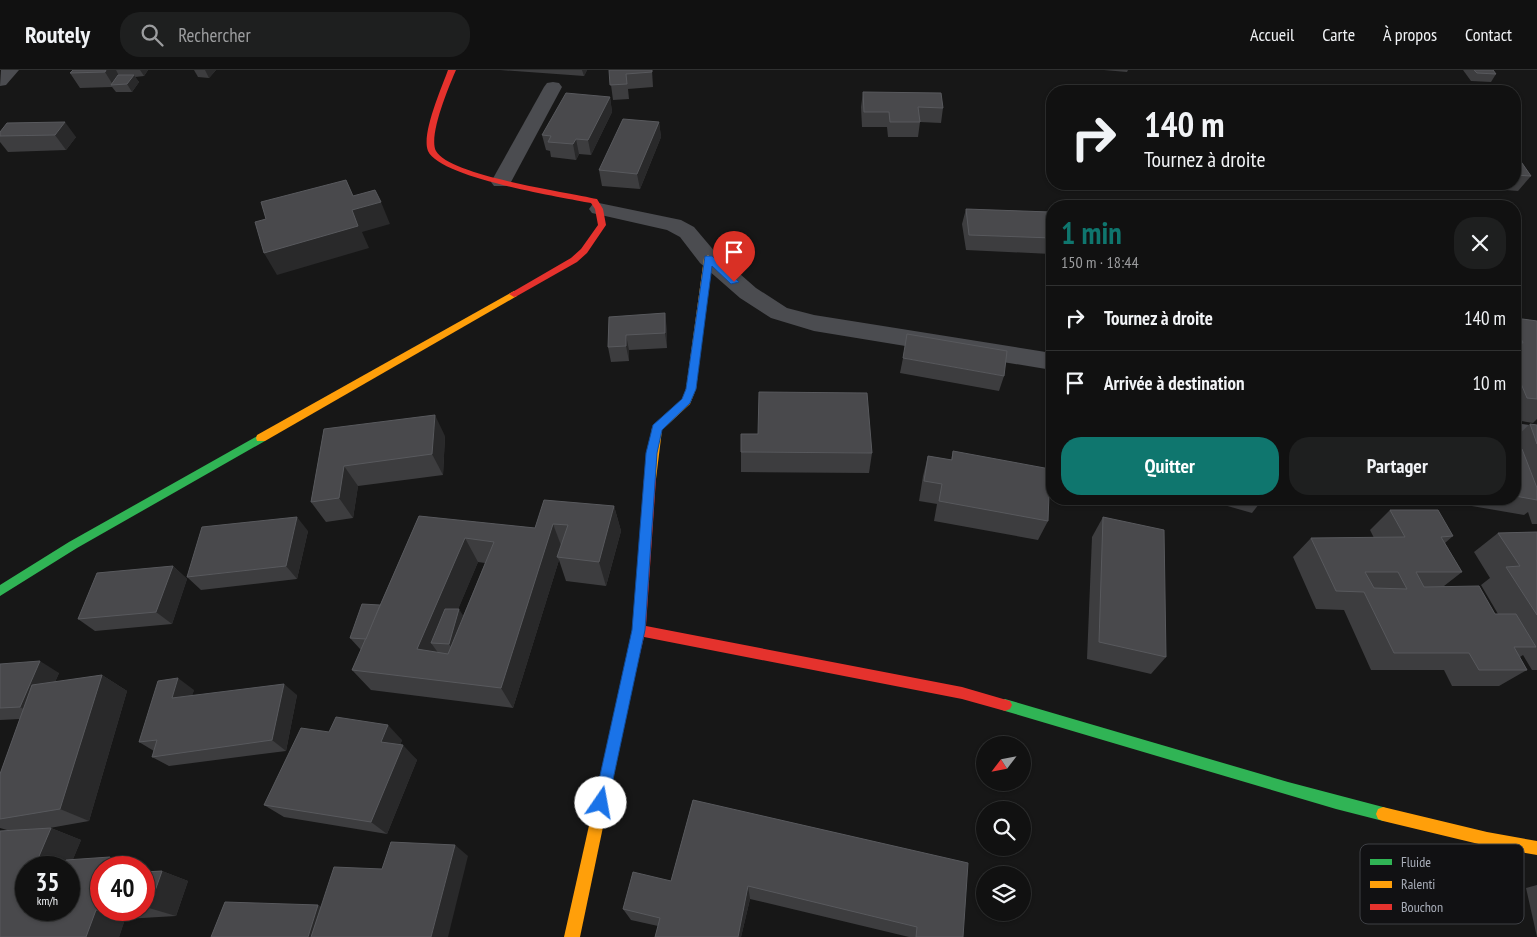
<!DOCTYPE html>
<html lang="fr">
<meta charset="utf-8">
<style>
body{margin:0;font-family:"PT Sans Narrow",sans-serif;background:#1e1f1f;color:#f1f3f6;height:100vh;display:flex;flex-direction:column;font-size:19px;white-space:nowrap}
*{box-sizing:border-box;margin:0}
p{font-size:16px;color:#9c9d9f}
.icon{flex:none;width:28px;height:28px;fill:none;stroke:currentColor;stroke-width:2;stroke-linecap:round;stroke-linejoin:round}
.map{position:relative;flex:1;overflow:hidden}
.panel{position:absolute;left:1046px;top:130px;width:475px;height:305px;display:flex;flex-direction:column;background:#111;border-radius:20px;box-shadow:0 1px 4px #0004,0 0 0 1px #303131}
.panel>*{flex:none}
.guide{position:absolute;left:1046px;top:15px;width:475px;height:105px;border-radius:20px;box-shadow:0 1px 4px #0004,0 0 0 1px #303131;background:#111;color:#f1f3f6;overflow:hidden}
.needle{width:32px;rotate:238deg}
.fabs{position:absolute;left:976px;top:666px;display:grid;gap:10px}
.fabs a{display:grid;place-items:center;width:55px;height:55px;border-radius:50%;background:#111;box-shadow:0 1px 4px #0004,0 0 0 1px #303131;font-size:25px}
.speed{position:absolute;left:15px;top:786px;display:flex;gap:10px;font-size:25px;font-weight:700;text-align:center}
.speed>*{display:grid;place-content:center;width:65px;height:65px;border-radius:50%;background:#111;box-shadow:0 1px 4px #0004,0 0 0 1px #303131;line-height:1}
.speed small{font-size:12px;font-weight:400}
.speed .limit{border:8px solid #d22;background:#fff;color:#111}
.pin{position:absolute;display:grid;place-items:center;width:42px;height:42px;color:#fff;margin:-51px -21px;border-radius:50% 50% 50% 0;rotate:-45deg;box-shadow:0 0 5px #0007}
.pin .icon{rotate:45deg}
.me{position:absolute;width:55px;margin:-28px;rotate:12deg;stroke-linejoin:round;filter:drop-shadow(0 0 4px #0008)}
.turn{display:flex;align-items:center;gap:18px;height:105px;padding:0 15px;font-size:22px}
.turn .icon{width:65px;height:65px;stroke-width:2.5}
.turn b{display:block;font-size:35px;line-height:42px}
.round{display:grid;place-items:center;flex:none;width:52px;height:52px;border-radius:20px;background:#1e1f1f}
.head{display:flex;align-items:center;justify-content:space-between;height:85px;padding:0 15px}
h1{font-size:30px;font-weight:600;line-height:38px;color:#0f766e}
.action{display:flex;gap:10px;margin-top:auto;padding:10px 15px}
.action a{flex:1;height:58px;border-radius:20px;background:#0f766e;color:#fff;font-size:20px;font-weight:600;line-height:58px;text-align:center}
.action a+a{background:#1e1f1f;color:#f1f3f6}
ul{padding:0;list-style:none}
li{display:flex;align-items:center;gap:15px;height:65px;padding:0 15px;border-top:1px solid #303131}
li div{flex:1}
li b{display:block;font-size:19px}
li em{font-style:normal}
header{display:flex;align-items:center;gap:30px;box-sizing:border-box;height:70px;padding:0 25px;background:#111;border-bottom:1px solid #303131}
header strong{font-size:24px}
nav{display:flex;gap:28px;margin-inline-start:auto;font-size:18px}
.search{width:350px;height:45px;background:#1e1f1f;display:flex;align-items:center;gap:12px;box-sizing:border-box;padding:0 18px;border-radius:20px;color:#9c9d9f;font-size:19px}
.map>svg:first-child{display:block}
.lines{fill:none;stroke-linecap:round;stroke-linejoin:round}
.street{fill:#4b4c50;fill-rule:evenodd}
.fast{fill:#30b455;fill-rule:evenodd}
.slow{fill:#ff9f0a;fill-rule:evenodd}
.jam{fill:#e5322d;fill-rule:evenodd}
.wall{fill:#3d3d3f;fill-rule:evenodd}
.shaded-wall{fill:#29292a}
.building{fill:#49494c;stroke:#58595d;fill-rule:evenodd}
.route{fill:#1a73e8;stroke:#114b97}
.key{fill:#111113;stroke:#3e4045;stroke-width:1}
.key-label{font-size:14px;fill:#a8adb8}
</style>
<header>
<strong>Routely</strong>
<div class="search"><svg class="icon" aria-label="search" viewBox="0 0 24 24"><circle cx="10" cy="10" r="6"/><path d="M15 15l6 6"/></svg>Rechercher</div>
<nav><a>Accueil</a><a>Carte</a><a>À propos</a><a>Contact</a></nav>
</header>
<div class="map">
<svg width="1537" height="867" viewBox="0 0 1537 867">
<rect width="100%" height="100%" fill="#171717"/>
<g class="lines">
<g class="street">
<polygon points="19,0 6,15 0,16 1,0"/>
<polygon points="553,12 559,13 562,17 511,112 508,116 494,116 491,112 544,17 547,13"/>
<polygon points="599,133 681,150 694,157 716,183 756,218 787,238 814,245 1052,283 1052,300 814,261 771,248 740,228 700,193 680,167 667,160 592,143 589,139 592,135"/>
<polygon points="1515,353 1537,356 1537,376 1515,373"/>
</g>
<g class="fast">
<polygon points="261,364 265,365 266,368 265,371 77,478 0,526 0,515 69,472"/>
<polygon points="1005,629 1288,712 1383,737 1388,739 1390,744 1388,749 1383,751 1336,739 1005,641 1000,639 998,635 1000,631"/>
</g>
<g class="slow">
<polygon points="708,185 712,188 696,319 690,334 662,360 656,409 654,412 646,412 644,409 652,358 682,329 686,319 704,188"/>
<polygon points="514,221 517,222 517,226 265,371 257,371 256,368 257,365"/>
<polygon points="629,598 634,600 635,604 580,867 564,867 623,604 624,600"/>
<polygon points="1383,737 1487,762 1537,771 1537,785 1487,776 1383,751 1378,749 1376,744 1378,739"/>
</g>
<g class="jam">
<path d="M448 0H456C449 16 428 66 436 81 450 106 567 122 597 129L603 139 606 155 587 183 577 192 517 226 514 227 509 224 571 188 581 179 598 155 595 139 591 133C561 127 440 108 428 81 421 64 442 17 448 0Z"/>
<polygon points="650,405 654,406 656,409 646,556 962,617 1010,631 1012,635 1010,639 1005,641 962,629 644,567 634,608 629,610 624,608 623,604 633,560 644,409 646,406"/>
</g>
</g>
<g class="wall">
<polygon points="73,0 148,0 144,6 135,7 139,12 132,22 116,22 112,17 80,18 70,3"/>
<polygon points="194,0 216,0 209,8 198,7"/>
<polygon points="500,0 587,0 584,6"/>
<polygon points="609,0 652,0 653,17 628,19 629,29 613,30"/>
<polygon points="1104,0 1128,0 1127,2"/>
<polygon points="1463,0 1493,0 1496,4 1491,12 1471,11"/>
<polygon points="863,22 943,38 941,53 920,52 918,67 888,67 887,57 862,57 861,37"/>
<polygon points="610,27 612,42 591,85 579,84 576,90 551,87 550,81 546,80 542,65"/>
<polygon points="659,52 661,67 640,119 602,116 599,100"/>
<polygon points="7,53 76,67 66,80 8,82 0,72 0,62"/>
<polygon points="1515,83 1531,106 1518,121 1493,119 1490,115 1475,114 1515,114"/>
<polygon points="966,139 1052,152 1052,179 1051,184 966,180 962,154"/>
<polygon points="609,247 667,259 667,278 629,280 629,291 611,292 608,277"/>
<polygon points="1515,248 1537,251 1537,349 1533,353 1515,350"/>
<polygon points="903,288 1004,306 999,321 900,303"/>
<polygon points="1530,354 1537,355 1537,454 1532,454 1528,442 1524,445 1466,435 1464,429 1515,429 1515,368"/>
<polygon points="324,359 445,366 443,405 358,416 353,448 326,452 311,432"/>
<polygon points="953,381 1048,451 1038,470 934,451 937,434 919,431 923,406 928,386 951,390"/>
<polygon points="741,382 872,383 869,403 741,402"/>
<polygon points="1210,429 1263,429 1252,443 1210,431"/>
<path d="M614 436 621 461 606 516 566 511 559 490 513 638 371 620 352 600 361 580 350 568 380 535 419 446 535 458ZM478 492 485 493 463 546 458 539Z"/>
<polygon points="1390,440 1453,466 1445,473 1462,502 1444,516 1495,544 1498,544 1481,515 1490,508 1474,482 1498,463 1537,462 1537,600 1532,600 1523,585 1520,587 1527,600 1499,616 1452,616 1444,600 1371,600 1344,540 1316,539 1293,487 1311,468 1374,468 1370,460"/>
<polygon points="1103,447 1166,587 1151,604 1087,589 1092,467"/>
<polygon points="308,461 297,509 201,520 187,507"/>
<polygon points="173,496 187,509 172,554 95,561 78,549"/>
<polygon points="0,594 59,603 55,612 102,605 127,621 89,751 44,759 51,758 81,770 73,789 101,840 144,840 144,802 162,801 188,811 176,846 125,849 119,867 0,867 7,760 0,758 0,704 20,649 0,650"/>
<polygon points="194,620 192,625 297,625 286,681 169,696 152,687 154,681 139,672"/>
<polygon points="329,662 402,670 400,675 417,690 387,764 284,747 264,735"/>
<polygon points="693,730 963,867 909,867 750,829 741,867 655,867 658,856 631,850 623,839 671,811"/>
<polygon points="1537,815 1537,867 1526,818"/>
</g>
<g class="shaded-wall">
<polygon points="106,0 116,0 120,8 113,15 105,2"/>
<polygon points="140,0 148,0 144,6"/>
<polygon points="205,0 216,0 209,8"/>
<polygon points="582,0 587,0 584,6"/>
<polygon points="134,5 139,12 132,22 127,14"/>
<polygon points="610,27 612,42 591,85 588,70"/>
<polygon points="65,52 76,67 66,80 55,65"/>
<polygon points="659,52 661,67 640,119 637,104"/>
<polygon points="576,69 579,84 576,90 573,74"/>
<polygon points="346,110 359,138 381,132 390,154 362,162 369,178 277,205 264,183 352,140"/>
<polygon points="665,243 667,259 667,278 665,263"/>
<polygon points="626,265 629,280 629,291 626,276"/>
<polygon points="435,345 445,366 443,405 432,384"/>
<polygon points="344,396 358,416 353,448 339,428"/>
<polygon points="614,436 621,461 606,516 599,492"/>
<polygon points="297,447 308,461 297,509 286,496"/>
<polygon points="553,454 562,478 557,487 559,490 513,638 501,618"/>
<polygon points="465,468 478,492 444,573 431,573 439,584 417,579"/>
<polygon points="173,496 187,509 172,554 156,542"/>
<polygon points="459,539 467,552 457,585 449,574"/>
<polygon points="40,591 59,603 39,648 20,637"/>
<polygon points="102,605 127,621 89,751 60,739"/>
<polygon points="178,608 194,620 188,639 172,628"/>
<polygon points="284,614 297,625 286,681 272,670"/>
<polygon points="388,655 402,670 396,686 381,672"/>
<polygon points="403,675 417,690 387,764 371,752"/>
<polygon points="51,758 81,770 69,799 69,798 34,798"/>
<polygon points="455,775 468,786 448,867 431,867"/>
<polygon points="110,787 136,798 106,798"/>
<polygon points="162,801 188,811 176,846 149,838"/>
<polygon points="748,816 750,829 741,867 738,867"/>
<polygon points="318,835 332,842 324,867 308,867"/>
<polygon points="96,840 125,849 119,867 86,867"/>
</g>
<g class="building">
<polygon points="73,0 106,0 105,2 70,3"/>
<polygon points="609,0 652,0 652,2 626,4 627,14 610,15"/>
<polygon points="1474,0 1493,0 1496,4 1477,3"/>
<polygon points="118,5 134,5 127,14 111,15"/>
<polygon points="863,22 941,23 943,38 918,37 920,52 890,52 889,42 864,42"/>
<polygon points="566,23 610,27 588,70 576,69 573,74 548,72 551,66 542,65"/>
<polygon points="623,49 659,52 637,104 599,100"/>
<polygon points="65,52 55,65 0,66 0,62 7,53"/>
<polygon points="1515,83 1531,106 1515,105"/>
<polygon points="346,110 353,126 375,120 381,132 352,140 358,156 264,183 255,152 266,149 261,132"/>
<polygon points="966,139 1050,142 1052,152 1052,168 969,165"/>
<polygon points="665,243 665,263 626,265 626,276 608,277 609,247"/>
<polygon points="1515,248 1537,251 1537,329 1527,328 1515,299 1515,272 1523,273 1515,254"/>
<polygon points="907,264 1007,281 1004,306 903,288"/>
<polygon points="759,322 867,323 872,383 741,382 741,364 758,364"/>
<polygon points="435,345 432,384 344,396 339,428 311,432 324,359"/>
<polygon points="1530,354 1537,355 1537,374"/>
<polygon points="1515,378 1522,379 1537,418 1537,430 1515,426"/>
<polygon points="953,381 1050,399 1048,451 939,431 942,414 924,411 928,386 952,390"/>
<path d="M544 430 614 436 599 492 557 487 568 455 553 454 501 618 352 600 419 446 535 458ZM465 468 494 472 448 584 417 579Z"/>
<path d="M1390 440H1438L1453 466 1441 467 1462 502H1416L1424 517 1479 516 1495 544H1516L1536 577H1514L1527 600H1479L1469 583H1394L1364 522 1336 521 1311 468 1405 467ZM1365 502H1398L1407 519 1374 518Z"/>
<polygon points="297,447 286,496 187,507 202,457"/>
<polygon points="1103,447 1164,460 1166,587 1099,572"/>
<polygon points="1537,462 1537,545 1506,497 1520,496 1498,463"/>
<polygon points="173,496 156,542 78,549 97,503"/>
<polygon points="362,534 380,535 366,569 350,568"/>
<polygon points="445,539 459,539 449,574 431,573"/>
<polygon points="40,591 20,637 0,638 0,594"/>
<polygon points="102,605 60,739 0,749 0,704 32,615"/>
<polygon points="178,608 172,628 284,614 272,670 152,687 157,670 139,672 158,611"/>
<polygon points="336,647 388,655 381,672 403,675 371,752 264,735 301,658 329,662"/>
<polygon points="693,730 968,793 963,867 916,867 917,857 748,816 738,867 655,867 660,848 623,839 633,802 671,811"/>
<polygon points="51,758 34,798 26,798 26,840 69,840 69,798 62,798 66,790 110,787 106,798 101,798 101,840 96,840 86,867 0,867 0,761"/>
<polygon points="391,772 455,775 431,867 311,867 334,797 382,799"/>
<polygon points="162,801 149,838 144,838 144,802"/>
<polygon points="225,832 318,835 308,867 211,867"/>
</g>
<polygon class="route" points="705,186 712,186 739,212 731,214 712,196 696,319 690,333 662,360 657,383 645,560 608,733 606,738 601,740 596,738 594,733 632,560 646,383 653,355 682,329 686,319"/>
<rect x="1360" y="774" width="164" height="80" rx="8" class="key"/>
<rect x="1370" y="789" width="22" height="6" fill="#30b455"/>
<rect x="1370" y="811" width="22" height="7" fill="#ff9f0a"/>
<rect x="1370" y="834" width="22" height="6" fill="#e5322d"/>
<g class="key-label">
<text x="1401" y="797">Fluide</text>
<text x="1401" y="819">Ralenti</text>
<text x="1401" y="842">Bouchon</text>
</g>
</svg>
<div class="fabs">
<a><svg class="needle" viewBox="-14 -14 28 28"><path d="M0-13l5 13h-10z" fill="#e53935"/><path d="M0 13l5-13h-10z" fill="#9c9d9f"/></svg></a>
<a><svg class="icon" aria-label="search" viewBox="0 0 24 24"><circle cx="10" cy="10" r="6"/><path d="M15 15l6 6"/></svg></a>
<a><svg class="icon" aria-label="layers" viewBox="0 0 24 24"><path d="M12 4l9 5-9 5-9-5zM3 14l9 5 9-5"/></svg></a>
</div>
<div class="speed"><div>35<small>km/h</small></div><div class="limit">40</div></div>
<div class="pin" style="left:734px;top:212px;background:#d93025"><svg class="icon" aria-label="arrive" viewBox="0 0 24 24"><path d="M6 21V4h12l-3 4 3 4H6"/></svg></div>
<svg class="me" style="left:601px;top:733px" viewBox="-20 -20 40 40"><circle r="19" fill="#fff"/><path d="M0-13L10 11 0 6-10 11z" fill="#1a73e8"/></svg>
<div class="guide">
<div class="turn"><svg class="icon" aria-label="right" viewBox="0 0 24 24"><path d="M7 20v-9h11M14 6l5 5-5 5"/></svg><div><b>140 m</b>Tournez à droite</div></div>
</div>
<section class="panel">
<div class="head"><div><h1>1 min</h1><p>150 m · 18:44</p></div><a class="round"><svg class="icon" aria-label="close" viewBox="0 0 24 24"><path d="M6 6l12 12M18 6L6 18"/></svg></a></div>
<ul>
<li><svg class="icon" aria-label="right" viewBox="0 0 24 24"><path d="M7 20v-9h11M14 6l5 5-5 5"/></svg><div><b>Tournez à droite</b></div><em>140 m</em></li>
<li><svg class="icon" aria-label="arrive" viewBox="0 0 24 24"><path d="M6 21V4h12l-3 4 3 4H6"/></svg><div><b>Arrivée à destination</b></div><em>10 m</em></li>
</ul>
<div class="action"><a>Quitter</a><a>Partager</a></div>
</section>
</div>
